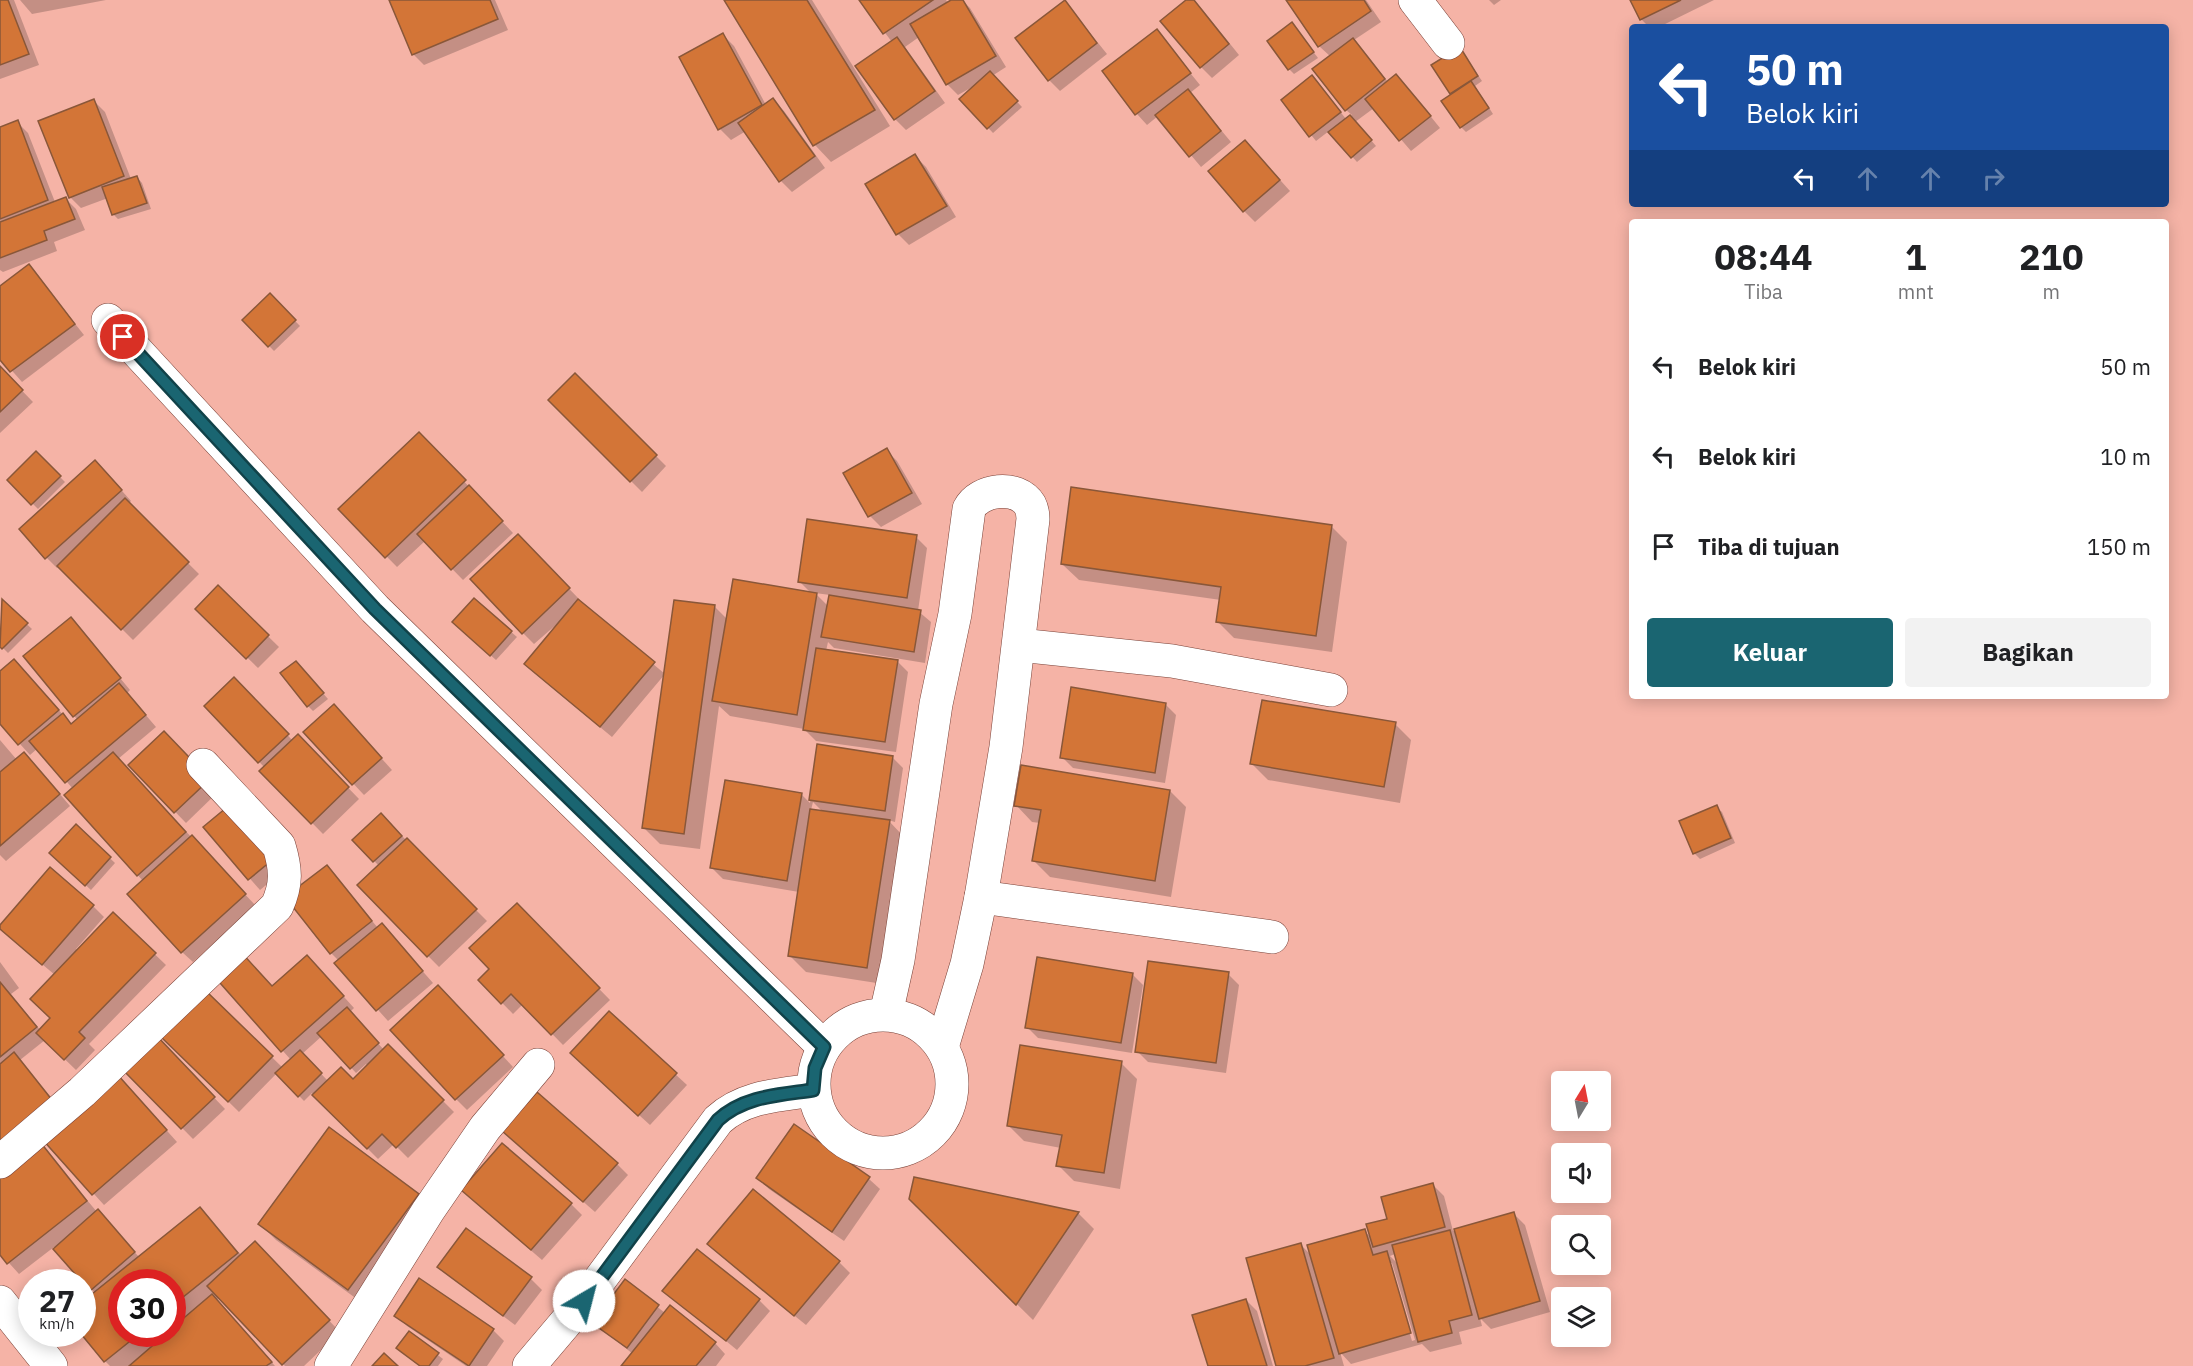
<!DOCTYPE html>
<html lang="id">
<style>
body{margin:0;font-family:"IBM Plex Sans",sans-serif;background:#f2f2f2;color:#202124;height:100vh;display:flex;flex-direction:column;font-size:22px;white-space:nowrap}
*{box-sizing:border-box;margin:0}
p{font-size:20px;color:#757577}
.icon{flex:none;width:33px;height:33px;fill:none;stroke:currentColor;stroke-width:2;stroke-linecap:round;stroke-linejoin:round}
.map{position:relative;flex:1;overflow:hidden}
.drawer{position:absolute;left:1629px;top:219px;width:540px;height:480px;display:flex;flex-direction:column;background:#fff;border-radius:6px;box-shadow:0 3px 15px #0003}
.drawer>*{flex:none}
.hud{position:absolute;left:1629px;top:24px;width:540px;height:183px;border-radius:6px;box-shadow:0 3px 15px #0003;background:#1a4fa0;color:#fff;overflow:hidden}
.needle{width:39px;rotate:10deg}
.fabs{position:absolute;left:1551px;top:1071px;display:grid;gap:12px}
.fabs a{display:grid;place-items:center;width:60px;height:60px;border-radius:6px;background:#fff;box-shadow:0 3px 15px #0003;font-size:30px}
.speed{position:absolute;left:18px;top:1269px;display:flex;gap:12px;font-size:30px;font-weight:700;text-align:center}
.speed>*{display:grid;place-content:center;width:78px;height:78px;border-radius:50%;background:#fff;box-shadow:0 3px 15px #0003;line-height:1}
.speed small{font-size:15px;font-weight:400}
.speed .limit{border:9px solid #d22;background:#fff;color:#111}
.pin{position:absolute;display:grid;place-items:center;width:51px;height:51px;color:#fff;margin:-26px;border:3px solid #fff;border-radius:50%;box-shadow:0 2px 6px #0007}
.me{position:absolute;width:66px;margin:-33px;rotate:37deg;stroke-linejoin:round;filter:drop-shadow(0 0 4px #0008)}
.turn{display:flex;align-items:center;gap:21px;height:126px;padding:0 18px;font-size:27px}
.turn .icon{width:78px;height:78px;stroke-width:2.5}
.turn b{display:block;font-size:42px;line-height:51px}
.lanes{display:flex;align-items:center;height:57px;padding:0 18px;background:#0003;justify-content:center;gap:30px;direction:ltr}
.lanes .off{opacity:.35}
.eta{display:flex;justify-content:space-evenly;align-items:center;height:102px;text-align:center}
.eta b{font-size:36px;font-weight:700;line-height:42px}
.cta{display:flex;gap:12px;margin-top:auto;padding:12px 18px}
.cta a{flex:1;height:69px;border-radius:6px;background:#1a6571;color:#fff;font-size:24px;font-weight:700;line-height:69px;text-align:center}
.cta a+a{background:#f2f2f2;color:#202124}
ul{padding:0;list-style:none}
li{display:flex;align-items:center;gap:18px;height:90px;padding:0 18px}
li div{flex:1}
li b{display:block;font-size:22px}
li em{font-style:normal}
.map>svg:first-child{display:block}
.shadow{fill:#0003;fill-rule:evenodd}
.building{fill:#d37537;stroke:#895739;stroke-width:1.5}
.lines{fill:none;stroke-linecap:round;stroke-linejoin:round}
.minor-casing{stroke:#794137;stroke-width:34}
.minor{stroke:#fff;stroke-width:33}
.route-casing{stroke:#114249;stroke-width:15}
.route{stroke:#1a6571;stroke-width:10}
</style>
<div class="map">
<svg width="2193" height="1366" viewBox="0 0 2193 1366">
<rect width="100%" height="100%" fill="#f5b3a6"/>
<g class="shadow">
<polygon points="0,0 14,0 39,65 0,79"/>
<polygon points="20,0 106,0 32,14"/>
<polygon points="391,0 495,0 508,30 424,65 413,54"/>
<polygon points="725,0 812,0 890,126 831,162 815,145"/>
<polygon points="860,0 946,0 948,3 962,0 970,8 1006,67 992,76 1022,107 993,133 961,99 974,86 958,95 947,84 919,37 905,47 945,103 906,130 895,119 892,42"/>
<polygon points="1188,0 1193,0 1202,9 1239,55 1212,78 1201,67"/>
<polygon points="1288,0 1366,0 1381,22 1354,40 1388,82 1396,76 1407,87 1440,128 1411,151 1374,108 1355,122 1376,146 1357,162 1329,131 1316,141 1283,100 1317,82 1346,119 1352,115 1346,110 1331,57 1319,46"/>
<polygon points="1489,0 1501,0 1494,5"/>
<polygon points="1631,0 1714,0 1659,27 1649,27 1641,19"/>
<polygon points="1065,2 1107,54 1060,91 1049,80"/>
<polygon points="1292,24 1318,58 1294,74 1289,69"/>
<polygon points="1156,31 1200,85 1190,93 1231,142 1201,167 1158,116 1147,125 1137,114"/>
<polygon points="723,35 734,46 766,105 773,100 784,111 825,168 792,192 781,181 746,131 731,140 720,129"/>
<polygon points="1460,49 1482,81 1475,86 1493,114 1466,132 1461,127 1451,93"/>
<polygon points="94,101 105,112 131,179 137,177 142,183 151,209 118,219 113,214 108,198 81,208 70,197"/>
<polygon points="17,122 28,133 55,202 65,198 76,209 85,230 54,242 57,251 3,272 0,270 0,129"/>
<polygon points="1256,153 1290,191 1255,222 1244,211"/>
<polygon points="915,156 926,167 956,217 909,245 898,234 867,184"/>
<polygon points="29,266 84,335 22,382 0,357 0,288"/>
<polygon points="270,295 300,326 274,351 244,320"/>
<polygon points="0,368 33,402 0,433"/>
<polygon points="575,375 666,466 642,492 550,400"/>
<polygon points="419,434 513,533 463,580 425,541 397,567 340,509"/>
<polygon points="886,450 897,461 922,504 881,527 870,516 845,473"/>
<polygon points="36,453 65,482 38,509 9,480"/>
<polygon points="106,473 131,501 128,504 199,574 133,640 59,566 57,568 46,557"/>
<polygon points="1331,526 1347,542 1332,652 1234,638 1218,622 1221,600 1079,580 1062,564"/>
<path d="M518 536 580 600 578 601 665 674 714 606 727 619 811 593 800 582 916 537 927 548 918 611 931 622 925 663 834 648 828 642 826 651 897 661 908 672 896 752 816 741 804 729 730 716 719 706 700 849 660 844 644 828 665 674 612 737 537 675 565 617 534 644 523 633ZM815 593 830 595 828 606Z"/>
<polygon points="218,587 279,647 258,668 197,609"/>
<polygon points="474,600 517,637 496,660 459,627"/>
<polygon points="2,601 32,629 8,653 0,645"/>
<polygon points="71,619 130,690 127,693 156,727 118,759 256,906 193,962 182,952 143,881 66,795 73,789 38,748 30,755 0,722 0,673 25,672 72,725 78,720 74,716"/>
<polygon points="301,668 328,699 313,711 308,706"/>
<polygon points="245,690 293,741 298,736 359,799 323,834 261,771 265,768 206,706"/>
<polygon points="1165,704 1176,715 1165,783 1073,768 1062,757"/>
<polygon points="344,717 392,770 364,795 305,732"/>
<polygon points="1395,724 1411,740 1400,803 1268,780 1252,764"/>
<polygon points="0,740 17,760 35,765 70,806 6,861 0,855"/>
<path d="M818 746 892 757 903 768 895 822 888 820 905 838 883 984 806 972 790 956 799 892 723 879 712 868 801 794 810 803ZM813 802 823 812 811 810Z"/>
<polygon points="130,765 220,790 186,823"/>
<polygon points="1170,791 1186,807 1171,897 1050,877 1034,861 1040,823 1032,822 1016,805"/>
<polygon points="1716,807 1722,812 1735,843 1700,859 1694,853 1681,822"/>
<polygon points="381,815 487,921 439,967 359,886 379,866 354,840"/>
<polygon points="76,826 115,863 91,890 51,853"/>
<polygon points="205,827 286,869 260,890"/>
<polygon points="327,867 378,928 382,925 433,983 388,1021 336,963 339,961 331,953"/>
<polygon points="517,905 610,1000 563,1045 523,1004 513,1014 480,980 491,969"/>
<polygon points="93,906 104,917 76,949 78,951 113,914 166,965 89,1044 95,1050 76,1070 45,1040 20,1060 68,1119 128,1087 177,1142 104,1205 44,1139 0,1170 0,962 19,988 11,994 41,1031 52,1018 55,975 11,938"/>
<path d="M318 968 354 1008 350 1012 384 1050 388 1046 454 1112 408 1158 394 1144 378 1159 312 1093 304 1101 277 1073 239 1112 163 1037 205 992 283 1068 291 1060 215 975 272 988ZM322 1036 356 1073 366 1064 368 1066 353 1081H328L302 1054Z"/>
<polygon points="1132,974 1143,985 1132,1053 1038,1038 1027,1027"/>
<polygon points="1228,974 1239,985 1226,1073 1148,1062 1137,1051"/>
<polygon points="449,997 513,1067 467,1110 456,1099"/>
<polygon points="609,1013 687,1085 650,1125 583,1064"/>
<polygon points="156,1037 225,1109 193,1139 123,1068"/>
<polygon points="1121,1063 1137,1079 1120,1189 1074,1181 1058,1165 1061,1148 1024,1141 1008,1125"/>
<polygon points="794,1126 869,1179 880,1189 844,1241 769,1189 758,1178"/>
<polygon points="515,1142 617,1164 628,1175 595,1212"/>
<path d="M41 1145 97 1212 140 1258 200 1209 242 1256 255 1243 340 1332 304 1366H285L220 1297 216 1300 275 1366H110L105 1361 95 1293 54 1247 19 1274 0 1253ZM122 1282H172V1334H122Z"/>
<path d="M1433 1185 1444 1196 1453 1231 1514 1214 1525 1225 1550 1312 1491 1329 1480 1318 1482 1326 1459 1332 1462 1344 1430 1352 1422 1344 1351 1364 1340 1352 1344 1366H1277L1301 1245 1311 1255 1364 1231 1372 1238 1388 1220ZM1395 1254 1398 1264 1390 1256ZM1389 1263H1392L1415 1340 1412 1341Z"/>
<polygon points="418,1195 435,1211 365,1305 276,1240 260,1224"/>
<polygon points="911,1199 1078,1213 1094,1229 1033,1320"/>
<polygon points="474,1201 571,1204 582,1215 542,1260"/>
<polygon points="720,1255 839,1262 850,1273 806,1325"/>
<polygon points="439,1267 531,1279 542,1290 515,1325"/>
<polygon points="625,1281 665,1313 715,1343 725,1354 716,1366 623,1366 633,1354 594,1323"/>
<polygon points="665,1291 759,1300 770,1311 737,1350"/>
<polygon points="1246,1300 1257,1311 1273,1366 1209,1366"/>
<polygon points="396,1315 493,1330 504,1341 487,1366 466,1366 407,1326"/>
<polygon points="409,1333 443,1359 438,1366 420,1366"/>
</g>
<g class="building">
<polygon points="0,0 8,0 29,54 0,65"/>
<polygon points="389,0 490,0 498,19 412,55"/>
<polygon points="724,0 807,0 875,110 813,146"/>
<polygon points="859,0 933,0 883,34"/>
<polygon points="951,0 963,0 996,56 946,85 910,24"/>
<polygon points="1065,0 1097,43 1048,81 1015,38"/>
<polygon points="1186,0 1194,0 1229,44 1200,68 1160,21"/>
<polygon points="1286,0 1364,0 1371,11 1318,47"/>
<polygon points="1630,0 1681,0 1640,20"/>
<polygon points="1292,22 1314,52 1288,70 1267,41"/>
<polygon points="1157,29 1191,73 1135,115 1102,71"/>
<polygon points="723,33 762,105 718,130 679,57"/>
<polygon points="897,37 935,91 894,120 855,66"/>
<polygon points="1353,38 1385,79 1345,111 1312,69"/>
<polygon points="1460,47 1478,76 1450,94 1431,65"/>
<polygon points="990,71 1018,101 987,129 959,99"/>
<polygon points="1396,74 1431,116 1399,141 1365,99"/>
<polygon points="1312,75 1341,112 1309,137 1281,100"/>
<polygon points="1471,81 1489,108 1460,128 1441,101"/>
<polygon points="1188,89 1221,131 1189,157 1155,115"/>
<polygon points="773,98 815,156 779,182 738,123"/>
<polygon points="94,99 124,176 69,198 38,121"/>
<polygon points="1350,115 1372,140 1351,158 1328,132"/>
<polygon points="18,120 48,200 0,219 0,127"/>
<polygon points="1245,140 1280,180 1243,212 1208,171"/>
<polygon points="915,154 947,206 896,235 865,184"/>
<polygon points="137,176 147,203 112,215 102,187"/>
<polygon points="66,197 75,219 44,231 47,240 0,258 0,222"/>
<polygon points="29,264 75,324 10,372 0,360 0,286"/>
<polygon points="270,293 296,320 268,347 242,320"/>
<polygon points="0,366 23,390 0,412"/>
<polygon points="575,373 657,455 630,482 548,400"/>
<polygon points="419,432 466,480 385,558 338,509"/>
<polygon points="887,448 912,493 868,517 843,473"/>
<polygon points="36,451 61,476 31,505 7,480"/>
<polygon points="95,460 122,490 45,559 19,529"/>
<polygon points="469,485 503,521 451,570 417,534"/>
<polygon points="1071,487 1332,525 1316,636 1216,622 1221,587 1061,564"/>
<polygon points="125,498 189,562 121,630 57,566"/>
<polygon points="807,519 917,535 907,598 798,582"/>
<polygon points="518,534 570,588 522,634 470,579"/>
<polygon points="733,579 817,593 797,715 712,701"/>
<polygon points="218,585 269,635 246,659 195,609"/>
<polygon points="829,595 921,610 914,652 821,637"/>
<polygon points="474,598 512,631 490,656 452,622"/>
<polygon points="2,599 28,623 2,649 0,647"/>
<polygon points="578,599 655,662 600,727 524,664"/>
<polygon points="674,600 715,605 684,834 642,828"/>
<polygon points="71,617 121,678 73,717 23,656"/>
<polygon points="816,648 898,660 885,742 803,730"/>
<polygon points="14,659 59,710 18,745 0,724 0,671"/>
<polygon points="296,661 324,693 307,707 280,673"/>
<polygon points="234,677 289,734 258,763 204,706"/>
<polygon points="119,683 146,715 65,783 29,741 63,713 71,724"/>
<polygon points="1071,687 1166,703 1155,773 1060,758"/>
<polygon points="1262,700 1396,722 1384,787 1250,764"/>
<polygon points="334,704 382,758 352,785 303,732"/>
<polygon points="164,731 210,779 174,813 128,765"/>
<polygon points="298,734 349,787 311,824 259,771"/>
<polygon points="817,744 893,756 885,811 809,800"/>
<polygon points="24,752 60,794 0,846 0,772"/>
<polygon points="113,752 186,832 137,876 64,795"/>
<polygon points="1021,765 1170,790 1155,881 1032,861 1041,810 1014,806"/>
<polygon points="725,780 802,793 787,881 710,868"/>
<polygon points="232,803 276,857 248,880 203,827"/>
<polygon points="1717,805 1731,838 1693,854 1679,821"/>
<polygon points="810,809 890,820 867,968 788,956"/>
<polygon points="381,813 402,836 373,862 352,840"/>
<polygon points="76,824 111,857 85,886 49,853"/>
<polygon points="192,835 246,894 181,953 127,894"/>
<polygon points="407,838 477,909 427,957 357,885"/>
<polygon points="327,865 372,921 330,954 285,897"/>
<polygon points="50,867 94,905 42,965 0,929 0,925"/>
<polygon points="517,903 600,988 551,1035 511,994 501,1004 478,980 489,969 469,948"/>
<polygon points="113,912 156,953 79,1032 85,1038 64,1060 36,1033 50,1018 30,999"/>
<polygon points="382,923 423,971 376,1011 334,963"/>
<polygon points="240,951 272,986 307,955 344,996 281,1052 213,975"/>
<polygon points="1037,957 1133,973 1121,1043 1025,1028"/>
<polygon points="1148,961 1229,972 1216,1063 1135,1052"/>
<polygon points="0,982 37,1027 0,1057"/>
<polygon points="438,985 504,1055 455,1100 390,1030"/>
<polygon points="205,990 273,1056 228,1102 161,1037"/>
<polygon points="347,1007 379,1043 350,1069 317,1033"/>
<polygon points="609,1011 677,1073 638,1116 570,1053"/>
<polygon points="156,1035 215,1097 181,1129 121,1068"/>
<polygon points="388,1044 444,1100 396,1148 382,1134 367,1149 312,1095 341,1067 353,1079"/>
<polygon points="1020,1045 1122,1061 1104,1173 1056,1166 1062,1135 1007,1126"/>
<polygon points="300,1050 322,1073 298,1097 275,1073"/>
<polygon points="14,1052 56,1105 0,1150 0,1064"/>
<polygon points="117,1074 167,1130 92,1195 42,1139"/>
<polygon points="537,1092 618,1163 583,1202 502,1131"/>
<polygon points="794,1124 870,1177 832,1232 756,1178"/>
<polygon points="329,1127 419,1194 348,1290 258,1224"/>
<polygon points="41,1143 87,1201 7,1264 0,1255 0,1175"/>
<polygon points="502,1143 572,1203 531,1250 461,1190"/>
<polygon points="914,1177 1079,1212 1016,1305 909,1199"/>
<polygon points="1433,1183 1445,1227 1373,1247 1366,1224 1387,1219 1381,1197"/>
<polygon points="753,1189 840,1261 794,1316 707,1244"/>
<polygon points="200,1207 238,1253 172,1306 172,1282 122,1282 122,1334 139,1334 104,1362 81,1334 82,1302"/>
<polygon points="98,1209 135,1252 90,1291 53,1249"/>
<polygon points="1514,1212 1540,1301 1479,1319 1454,1229"/>
<polygon points="466,1228 532,1277 503,1316 437,1267"/>
<polygon points="1365,1229 1373,1255 1387,1251 1411,1333 1339,1354 1307,1245"/>
<polygon points="1450,1230 1472,1315 1449,1321 1452,1333 1418,1342 1392,1245"/>
<polygon points="255,1241 330,1320 282,1365 207,1286"/>
<polygon points="1301,1243 1334,1358 1305,1366 1276,1366 1246,1258"/>
<polygon points="697,1249 760,1299 726,1341 662,1291"/>
<polygon points="419,1278 494,1329 469,1366 394,1316"/>
<polygon points="625,1279 659,1305 627,1348 592,1323"/>
<polygon points="212,1294 272,1362 266,1366 129,1366 166,1334 172,1334 172,1328"/>
<polygon points="1246,1299 1267,1366 1208,1366 1192,1315"/>
<polygon points="670,1305 716,1342 696,1366 621,1366"/>
<polygon points="409,1331 439,1353 429,1366 420,1366 396,1348"/>
<polygon points="384,1353 398,1366 372,1366"/>
</g>
<g class="lines">
<g class="minor-casing">
<g id="minor">
<polyline points="1415,0 1448,43"/>
<polyline points="108,320 375,609 824,1047"/>
<polyline points="1019,645 1172,661 1331,690"/>
<polyline points="981,897 1272,937"/>
<path d="M886 1014 898 960 936 704 955 614 969 509C979 489 1017 484 1030 505 1032 509 1033 515 1033 519L1006 747 981 897 967 964 942 1047"/>
<circle cx="883" cy="1084" r="69"/>
<path d="M0 1162 82 1092 277 906C287 884 286 869 279 846L203 765"/>
<polyline points="0,1302 51,1366"/>
<polyline points="331,1366 428,1211 485,1128 538,1065"/>
<path d="M529 1366 584 1301 718 1120C744 1096 779 1095 813 1090"/>
</g>
</g>
<use href="#minor" class="minor"/>
</g>
<g class="lines">
<g class="route-casing">
<path id="route" d="M123 337 375 609 824 1047 815 1068 813 1090C779 1095 744 1096 718 1120L584 1301"/>
</g>
<use href="#route" class="route"/>
</g>
</svg>
<div class="fabs">
<a><svg class="needle" viewBox="-14 -14 28 28"><path d="M0-13l5 13h-10z" fill="#e53935"/><path d="M0 13l5-13h-10z" fill="#757577"/></svg></a>
<a><svg class="icon" aria-label="sound" viewBox="0 0 24 24"><path d="M4 9h4l5-4v14l-5-4H4zM17 9q2 3 0 6"/></svg></a>
<a><svg class="icon" aria-label="search" viewBox="0 0 24 24"><circle cx="10" cy="10" r="6"/><path d="M15 15l6 6"/></svg></a>
<a><svg class="icon" aria-label="layers" viewBox="0 0 24 24"><path d="M12 4l9 5-9 5-9-5zM3 14l9 5 9-5"/></svg></a>
</div>
<div class="speed"><div>27<small>km/h</small></div><div class="limit">30</div></div>
<div class="pin" style="left:123px;top:337px;background:#d93025"><svg class="icon" aria-label="arrive" viewBox="0 0 24 24"><path d="M6 21V4h12l-3 4 3 4H6"/></svg></div>
<svg class="me" style="left:584px;top:1301px" viewBox="-20 -20 40 40"><circle r="19" fill="#fff"/><path d="M0-13L10 11 0 6-10 11z" fill="#1a6571"/></svg>
<div class="hud">
<div class="turn"><svg class="icon" aria-label="left" viewBox="0 0 24 24"><path d="M17 20v-9H6M10 6l-5 5 5 5"/></svg><div><b>50 m</b>Belok kiri</div></div>
<div class="lanes"><svg class="icon" aria-label="left" viewBox="0 0 24 24"><path d="M17 20v-9H6M10 6l-5 5 5 5"/></svg><svg class="icon off" aria-label="ahead" viewBox="0 0 24 24"><path d="M12 20V5M6 11l6-6 6 6"/></svg><svg class="icon off" aria-label="ahead" viewBox="0 0 24 24"><path d="M12 20V5M6 11l6-6 6 6"/></svg><svg class="icon off" aria-label="right" viewBox="0 0 24 24"><path d="M7 20v-9h11M14 6l5 5-5 5"/></svg></div>
</div>
<section class="drawer">
<div class="eta">
<div><b>08:44</b><p>Tiba</p></div>
<div><b>1</b><p>mnt</p></div>
<div><b>210</b><p>m</p></div>
</div>
<ul>
<li><svg class="icon" aria-label="left" viewBox="0 0 24 24"><path d="M17 20v-9H6M10 6l-5 5 5 5"/></svg><div><b>Belok kiri</b></div><em>50 m</em></li>
<li><svg class="icon" aria-label="left" viewBox="0 0 24 24"><path d="M17 20v-9H6M10 6l-5 5 5 5"/></svg><div><b>Belok kiri</b></div><em>10 m</em></li>
<li><svg class="icon" aria-label="arrive" viewBox="0 0 24 24"><path d="M6 21V4h12l-3 4 3 4H6"/></svg><div><b>Tiba di tujuan</b></div><em>150 m</em></li>
</ul>
<div class="cta"><a>Keluar</a><a>Bagikan</a></div>
</section>
</div>
